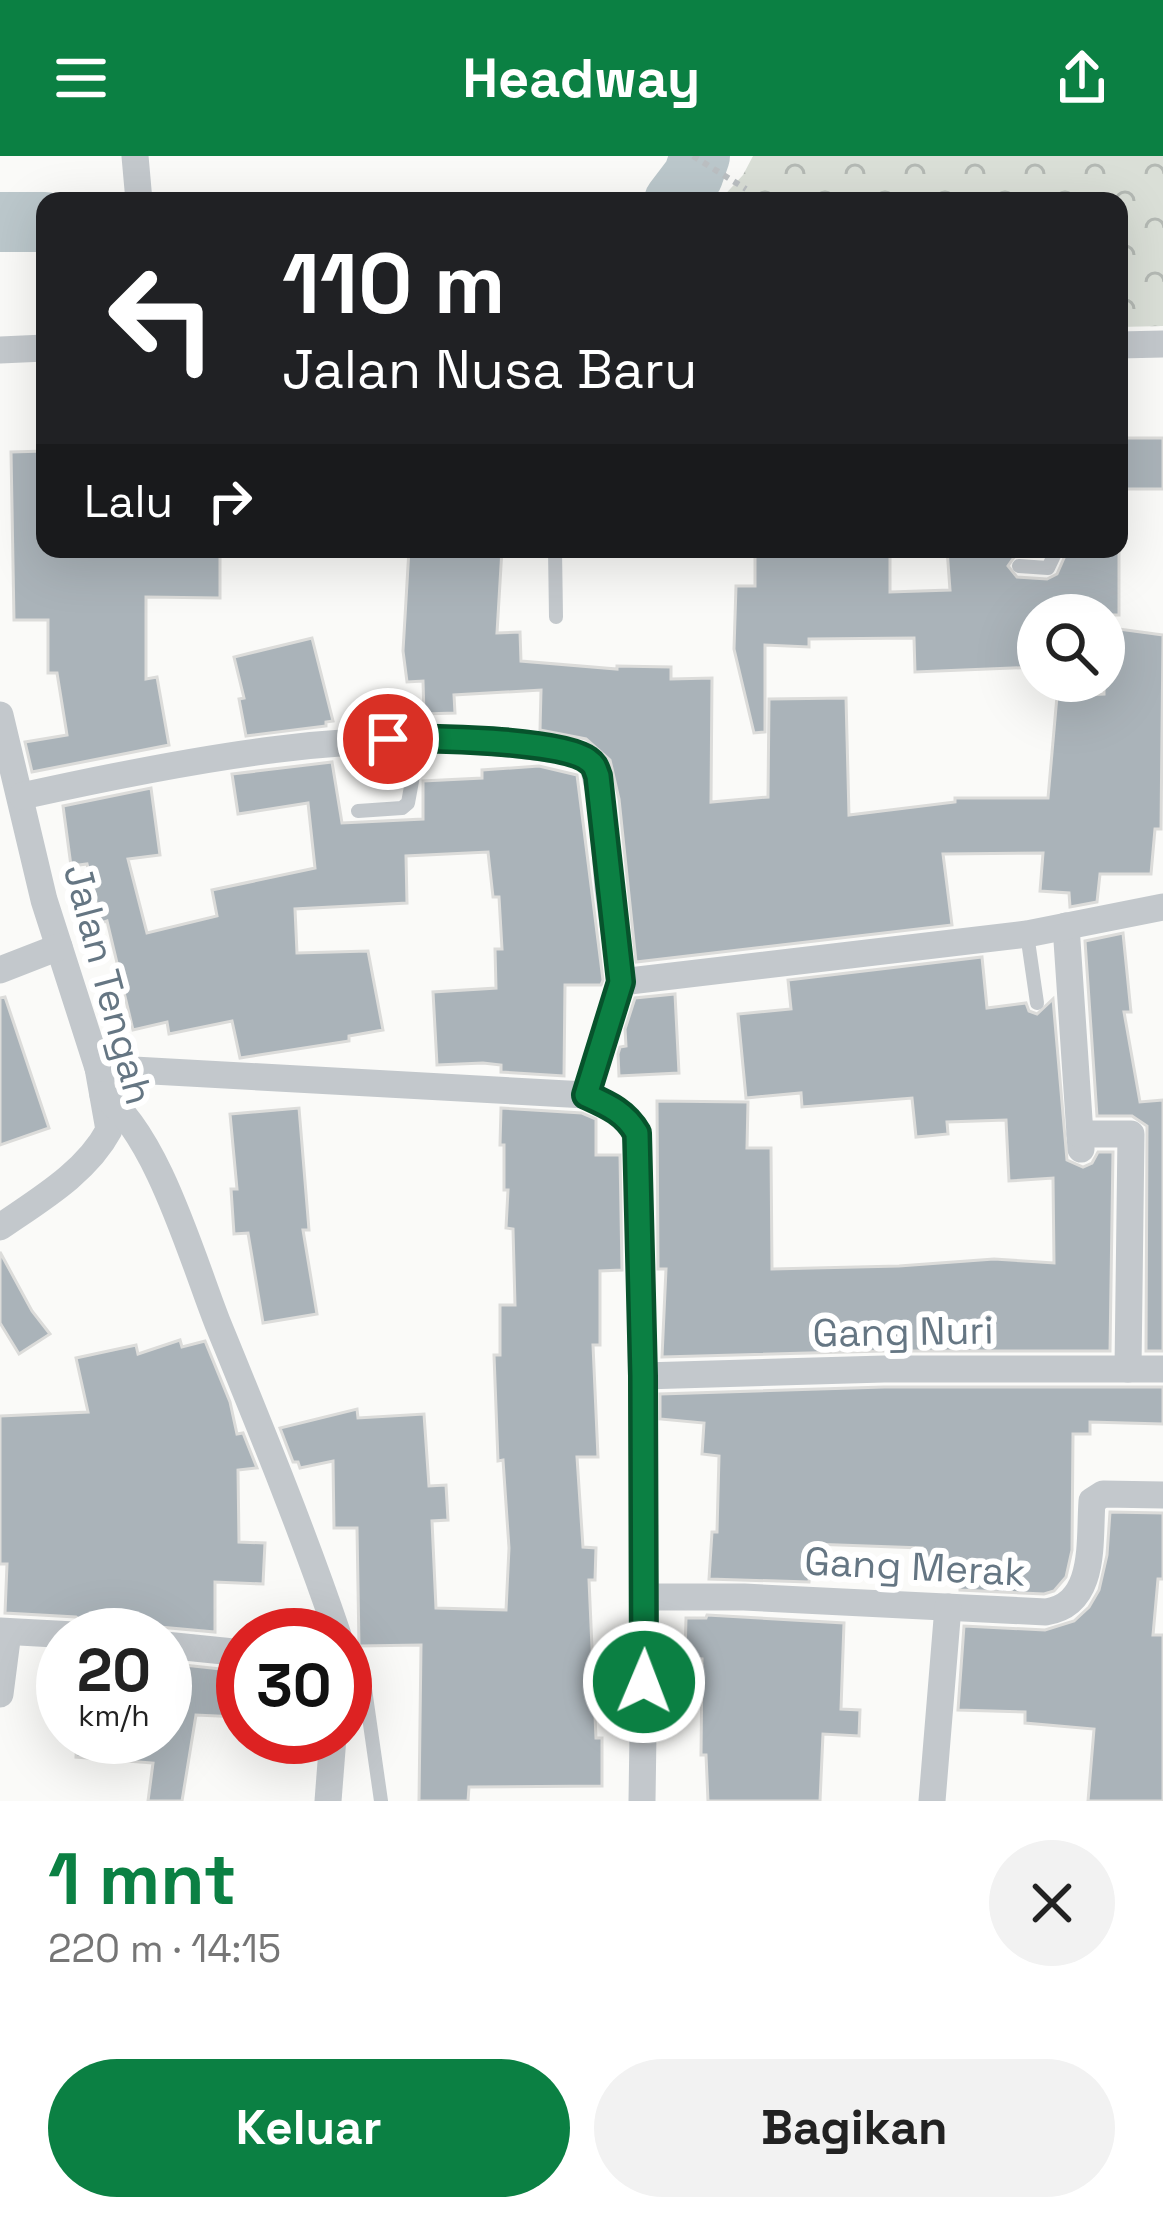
<!DOCTYPE html>
<html lang="id">
<meta charset="utf-8">
<style>
body{margin:0;font-family:"Space Grotesk",sans-serif;background:#f2f2f2;color:#222;height:100vh;display:flex;flex-direction:column;font-size:45px;white-space:nowrap}
*{box-sizing:border-box;margin:0}
p{font-size:39px;color:#767676}
.icon{flex:none;width:66px;height:66px;fill:none;stroke:currentColor;stroke-width:2;stroke-linecap:round;stroke-linejoin:round}
.map{position:relative;height:1645px;overflow:hidden}
.side{display:flex;flex-direction:column;background:#fff;flex:1}
.side>*{flex:none}
.guide{position:absolute;left:36px;top:36px;width:1092px;height:366px;border-radius:24px;box-shadow:0 12px 48px #0002;background:#202124;color:#fff;overflow:hidden}
.buttons{position:absolute;left:1017px;top:438px;display:grid;gap:24px}
.buttons a{display:grid;place-items:center;width:108px;height:108px;border-radius:50%;background:#fff;box-shadow:0 12px 48px #0002;font-size:60px}
.speed{position:absolute;left:36px;top:1452px;display:flex;gap:24px;font-size:60px;font-weight:700;text-align:center}
.speed>*{display:grid;place-content:center;width:156px;height:156px;border-radius:50%;background:#fff;box-shadow:0 12px 48px #0002;line-height:1}
.speed small{font-size:30px;font-weight:400}
.speed .limit{border:18px solid #d22;background:#fff;color:#111}
.pin{position:absolute;display:grid;place-items:center;width:102px;height:102px;color:#fff;margin:-51px;border:6px solid #fff;border-radius:50%;box-shadow:0 3px 12px #0007}
.me{position:absolute;width:132px;margin:-66px;rotate:1deg;stroke-linejoin:round;filter:drop-shadow(0 0 9px #0008)}
.turn{display:flex;align-items:center;gap:42px;height:252px;padding:0 48px;font-size:54px}
.turn .icon{width:156px;height:156px;stroke-width:2.5}
.turn b{display:block;font-size:84px;line-height:102px}
.then{display:flex;align-items:center;height:114px;padding:0 48px;background:#0003;gap:24px;font-size:45px}
.round{display:grid;place-items:center;flex:none;width:126px;height:126px;border-radius:63px;background:#f2f2f2}
.headline{display:flex;align-items:center;justify-content:space-between;height:204px;padding:0 48px}
h1{font-size:72px;font-weight:800;line-height:90px;color:#0b8043}
.button{display:flex;gap:24px;margin-top:auto;padding:24px 48px}
.button a{flex:1;height:138px;border-radius:72px;background:#0b8043;color:#fff;font-size:48px;font-weight:800;line-height:138px;text-align:center}
.button a+a{background:#f2f2f2;color:#222}
header{display:flex;justify-content:space-between;align-items:center;height:156px;padding:0 48px;background:#0b8043;color:#fff;font-size:54px;font-weight:800}
.map>svg:first-child{display:block}
.forest{fill:url(#forest-crowns)}
.lines{fill:none;stroke-linecap:round;stroke-linejoin:round}
.river{stroke:#bbc7cb;stroke-width:60}
.building{fill:#aab3b9;stroke:#dcdcda;stroke-width:3}
.path{stroke:#bbbfc2;stroke-width:6;stroke-dasharray:6 6;stroke-linecap:butt}
.service{stroke:#c3c8cc;stroke-width:14}
.minor{stroke:#c3c8cc;stroke-width:27}
.route-casing{stroke:#07532c;stroke-width:30}
.route{stroke:#0b8043;stroke-width:21}
.labels{text-anchor:middle;stroke-width:12;stroke-linejoin:round;paint-order:stroke}
.street-label{font-size:39px;fill:#657683;stroke:#fff}
</style>
<header><svg class="icon" aria-label="menu" viewBox="0 0 24 24"><path d="M4 6h16M4 12h16M4 18h16"/></svg>Headway<svg class="icon" aria-label="share" viewBox="0 0 24 24"><path d="M12 15V3M7 8l5-5 5 5M5 13v7h14v-7"/></svg></header>
<div class="map">
<svg width="1163" height="1645" viewBox="0 0 1163 1645">
<defs>
<pattern id="forest-crowns" width="20" height="18" patternUnits="userSpaceOnUse" patternTransform="scale(3)"><rect width="20" height="18" fill="#dadfd7"/><path d="M2 6a3 3 0 1 1 6 0M12 15a3 3 0 1 1 6 0" fill="none" stroke="#b4b9b4"/></pattern>
</defs>
<rect width="100%" height="100%" fill="#fafaf8"/>
<polygon class="forest" points="753,0 1163,0 1163,170 1119,171 1119,45 719,45 743,19"/>
<g class="lines">
<g class="river">
<polyline points="674,45 693,20 700,0"/>
<polyline points="0,66 45,66"/>
</g>
</g>
<g class="building">
<rect x="1124" y="282" width="39" height="51"/>
<polygon points="45,295 45,393 220,393 220,442 146,441 146,523 157,521 169,589 32,616 25,586 67,579 57,517 48,517 48,464 14,464 11,296"/>
<polygon points="409,393 502,393 497,477 520,476 521,505 617,513 617,510 671,511 671,523 712,522 711,646 768,641 769,543 846,542 849,659 955,646 955,642 1048,642 1057,540 1104,538 1104,471 1163,479 1161,673 1155,673 1151,718 1100,718 1097,746 1070,751 1069,737 1040,735 1043,697 943,698 952,769 636,806 619,643 610,604 586,583 540,574 541,534 454,539 455,557 424,558 423,525 407,526 403,495"/>
<polygon points="755,393 890,393 890,436 950,434 947,393 1045,393 1041,400 1015,400 1008,410 1017,421 1047,423 1057,418 1068,393 1119,393 1119,459 1038,459 1038,511 915,516 914,482 809,483 809,491 765,489 765,576 754,577 734,493 736,430 755,430"/>
<polygon points="312,482 333,565 326,566 326,570 246,580 239,543 244,542 234,501"/>
<polygon points="332,606 342,667 423,663 423,625 482,622 482,614 539,610 577,619 603,824 601,829 565,829 564,920 501,916 501,909 483,907 437,909 433,836 496,832 495,793 502,793 499,741 493,741 488,696 406,700 407,747 295,753 297,797 368,795 383,874 349,880 349,885 240,902 232,865 169,878 167,866 133,874 107,765 101,767 87,708 71,710 63,650 151,632 160,699 128,703 147,777 217,760 212,734 315,712 308,647 238,658 232,618"/>
<polygon points="1123,777 1131,856 1124,856 1140,946 1163,944 1163,1195 1146,1195 1147,970 1132,960 1097,960 1085,785"/>
<polygon points="982,801 987,852 1026,847 1029,855 1037,858 1053,843 1067,1004 1083,1011 1092,1007 1098,996 1113,996 1110,1195 884,1195 662,1201 666,1113 658,1113 657,945 748,946 747,992 771,992 772,1113 899,1110 994,1103 1054,1107 1053,1022 1009,1025 1006,964 947,966 948,978 916,981 912,942 802,951 801,937 746,942 738,858 791,853 788,824"/>
<polygon points="675,838 679,917 619,920 618,898 620,891 626,890 625,873 635,842"/>
<polygon points="5,841 49,972 0,989 0,842"/>
<polygon points="299,952 309,1074 303,1074 317,1158 263,1167 248,1077 234,1078 231,1033 237,1033 230,958"/>
<polygon points="501,952 582,957 596,963 596,999 620,999 622,1114 600,1115 600,1189 593,1189 598,1301 577,1301 583,1391 596,1392 595,1424 589,1424 596,1582 602,1582 602,1630 469,1631 468,1645 419,1645 421,1489 359,1490 357,1372 334,1372 333,1305 300,1312 298,1306 293,1306 280,1272 357,1253 358,1262 424,1258 429,1330 446,1329 448,1364 432,1365 436,1452 506,1454 509,1392 503,1304 498,1305 494,1199 500,1199 500,1149 515,1149 513,1073 506,1072 508,1034 504,1034 504,989 500,989"/>
<polygon points="0,1096 32,1155 50,1178 19,1198 0,1167"/>
<polygon points="180,1184 182,1191 205,1185 230,1246 237,1278 243,1277 257,1312 238,1314 239,1386 265,1387 263,1428 215,1426 215,1476 114,1467 114,1474 91,1473 76,1461 5,1457 7,1408 0,1408 0,1260 88,1256 76,1202 136,1189 138,1198"/>
<polygon points="884,1231 1163,1231 1163,1268 1090,1266 1090,1278 1073,1278 1072,1394 1066,1421 1054,1435 1044,1438 960,1434 960,1424 922,1424 922,1392 812,1388 809,1426 709,1423 712,1376 717,1376 719,1300 702,1298 704,1267 660,1263 660,1238"/>
<polygon points="1110,1356 1163,1357 1163,1423 1158,1423 1153,1479 1163,1479 1163,1645 1088,1645 1094,1573 1025,1567 1025,1556 958,1554 964,1470 1045,1474 1074,1465 1089,1451 1099,1434 1107,1399"/>
<polygon points="707,1459 844,1467 841,1553 860,1554 859,1580 823,1578 820,1645 708,1645 706,1599 701,1599 702,1503 685,1502 686,1462 706,1462"/>
<polygon points="165,1507 240,1515 239,1561 196,1559 182,1645 148,1645 153,1607 76,1601 77,1581 165,1581"/>
</g>
<g class="lines">
<polyline class="path" points="693,0 746,33"/>
<g class="service">
<polyline points="555,393 556,461"/>
<polyline points="1019,410 1048,412 1057,393"/>
<polyline points="358,655 402,652 408,647 420,581"/>
<polyline points="1027,778 1037,847"/>
<polyline points="345,1493 365,1533 381,1645"/>
</g>
<g class="minor">
<polyline points="135,0 139,45"/>
<polyline points="1119,189 1163,188"/>
<polyline points="0,194 45,192"/>
<path d="M0 559 44 744 98 912 109 974C86 1017 39 1044 0 1071"/>
<path d="M22 640C185 604 367 568 533 591 554 594 577 594 593 609L601 645 608 732 621 826 586 939C620 954 636 959 638 999L645 1441 642 1645"/>
<polyline points="1066,770 1081,993"/>
<polyline points="0,814 59,791"/>
<polyline points="621,826 1027,778 1163,751"/>
<polyline points="98,912 586,939"/>
<path d="M103 939C157 977 193 1105 218 1168 260 1271 302 1373 338 1479"/>
<polyline points="1080,978 1131,978 1128,1213"/>
<polyline points="643,1220 884,1213 1163,1213"/>
<path d="M645 1441H744L1046 1456C1097 1448 1089 1386 1092 1345L1103 1338 1163 1339"/>
<polyline points="0,1475 74,1479"/>
<polyline points="165,1489 243,1497"/>
<polyline points="0,1538 8,1476"/>
<polyline points="328,1645 333,1581"/>
<polyline points="932,1645 948,1451"/>
</g>
</g>
<g class="lines">
<g class="route-casing">
<path id="route" d="M388 583C425 581 563 584 588 604 595 609 595 612 598 620L621 826 586 939C608 949 625 956 637 977L643 1220 644 1526"/>
</g>
<use href="#route" class="route"/>
</g>
<g class="labels">
<g class="street-label">
<text transform="translate(109 828) rotate(75)" y="14">Jalan Tengah</text>
<text transform="translate(903 1175) rotate(-1)" y="14">Gang Nuri</text>
<text transform="translate(915 1410) rotate(3)" y="14">Gang Merak</text>
</g>
</g>
</svg>
<div class="buttons">
<a><svg class="icon" aria-label="search" viewBox="0 0 24 24"><circle cx="10" cy="10" r="6"/><path d="M15 15l6 6"/></svg></a>
</div>
<div class="speed"><div>20<small>km/h</small></div><div class="limit">30</div></div>
<div class="pin" style="left:388px;top:583px;background:#d93025"><svg class="icon" aria-label="arrive" viewBox="0 0 24 24"><path d="M6 21V4h12l-3 4 3 4H6"/></svg></div>
<svg class="me" style="left:644px;top:1526px" viewBox="-20 -20 40 40"><circle r="17" fill="#0b8043" stroke="#fff" stroke-width="3"/><path d="M0-11L8 9 0 5-8 9z" fill="#fff"/></svg>
<div class="guide">
<div class="turn"><svg class="icon" aria-label="left" viewBox="0 0 24 24"><path d="M17 20v-9H6M10 6l-5 5 5 5"/></svg><div><b>110 m</b>Jalan Nusa Baru</div></div>
<div class="then">Lalu<svg class="icon" aria-label="right" viewBox="0 0 24 24"><path d="M7 20v-9h11M14 6l5 5-5 5"/></svg></div>
</div>
</div>
<section class="side">
<div class="headline"><div><h1>1 mnt</h1><p>220 m · 14:15</p></div><a class="round"><svg class="icon" aria-label="close" viewBox="0 0 24 24"><path d="M6 6l12 12M18 6L6 18"/></svg></a></div>
<div class="button"><a>Keluar</a><a>Bagikan</a></div>
</section>
